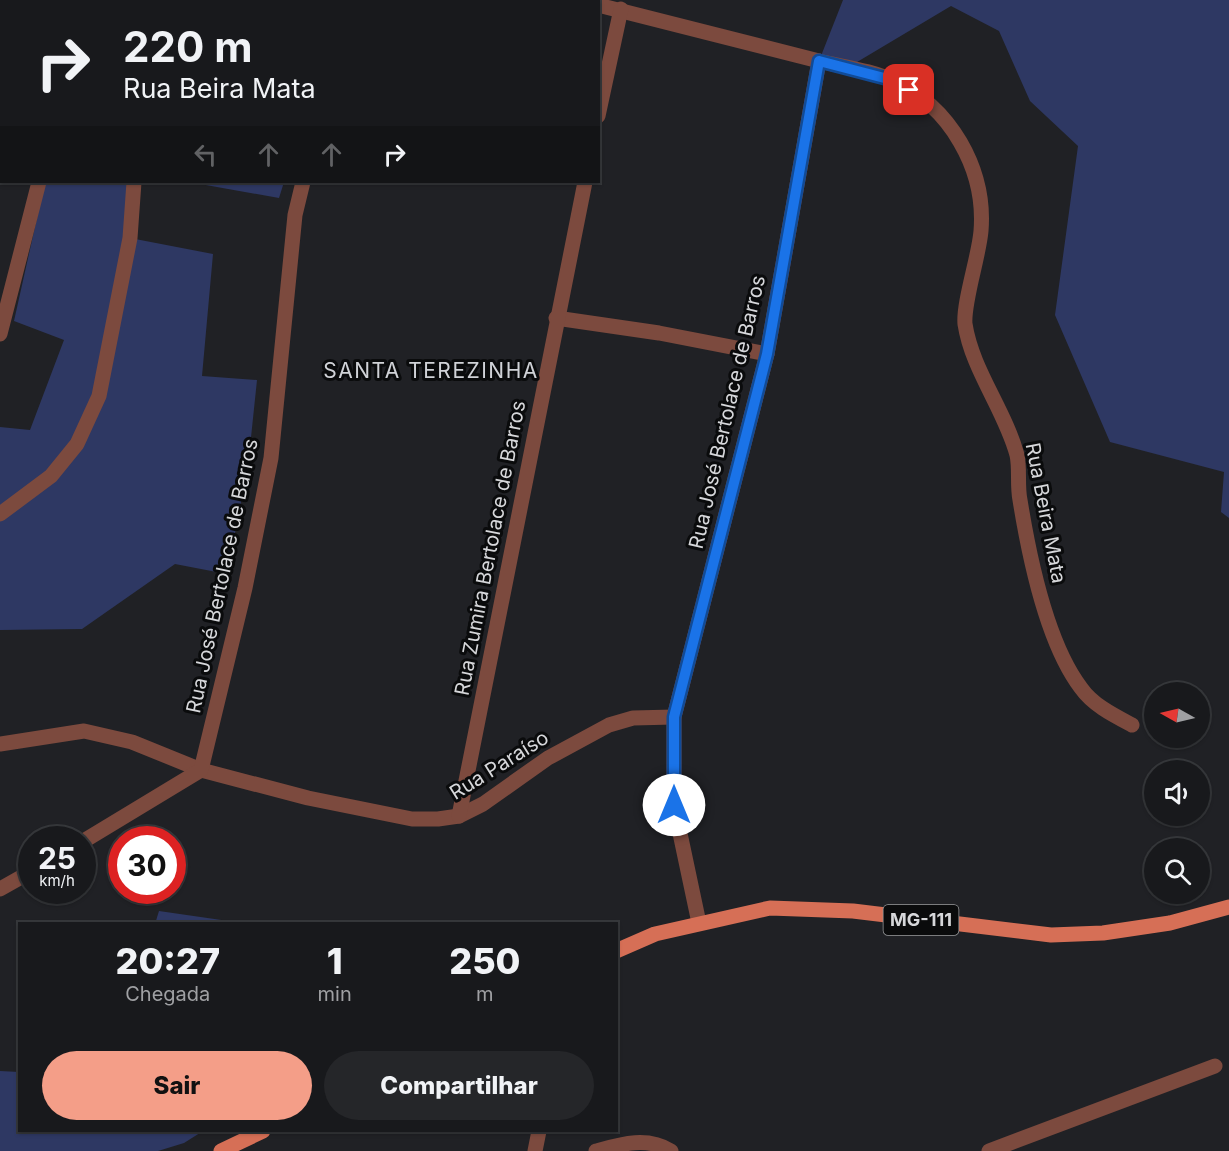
<!DOCTYPE html>
<html lang="pt">
<meta charset="utf-8">
<style>
body{margin:0;font-family:Inter,sans-serif;background:#252629;color:#f1f3f6;height:100vh;display:flex;flex-direction:column;font-size:22px;white-space:nowrap}
*{box-sizing:border-box;margin:0}
p{font-size:20px;color:#9fa0a3}
.icon{flex:none;width:33px;height:33px;fill:none;stroke:currentColor;stroke-width:2;stroke-linecap:round;stroke-linejoin:round}
.map{position:relative;flex:1;overflow:hidden}
.drawer{position:absolute;left:18px;top:922px;width:600px;height:210px;display:flex;flex-direction:column;background:#18191c;border-radius:0px;box-shadow:0 2px 4px #0004,0 0 0 2px #36383b}
.drawer>*{flex:none}
.top-card{position:absolute;left:0px;top:0px;width:600px;height:183px;box-shadow:0 2px 4px #0004,0 0 0 2px #36383b;background:#18191c;color:#f1f3f6;overflow:hidden}
.needle{width:39px;rotate:278deg}
.tools{position:absolute;left:1144px;top:682px;display:grid;gap:12px}
.tools a{display:grid;place-items:center;width:66px;height:66px;border-radius:50%;background:#18191c;box-shadow:0 2px 4px #0004,0 0 0 2px #36383b;font-size:30px}
.speed{position:absolute;left:18px;top:826px;display:flex;gap:12px;font-size:30px;font-weight:700;text-align:center}
.speed>*{display:grid;place-content:center;width:78px;height:78px;border-radius:50%;background:#18191c;box-shadow:0 2px 4px #0004,0 0 0 2px #36383b;line-height:1}
.speed small{font-size:15px;font-weight:400}
.speed .limit{border:9px solid #d22;background:#fff;color:#111}
.pin{position:absolute;display:grid;place-items:center;width:51px;height:51px;color:#fff;margin:-26px;border-radius:12px;box-shadow:0 3px 9px #0006}
.me{position:absolute;width:66px;margin:-33px;rotate:0deg;stroke-linejoin:round;filter:drop-shadow(0 0 4px #0008)}
.turn{display:flex;align-items:center;gap:21px;height:126px;padding:0 24px;font-size:27px}
.turn .icon{width:78px;height:78px;stroke-width:2.5}
.turn b{display:block;font-size:42px;line-height:51px}
.lanes{display:flex;align-items:center;height:57px;padding:0 24px;background:#0003;justify-content:center;gap:30px;direction:ltr}
.lanes .off{opacity:.35}
.eta{display:flex;justify-content:space-evenly;align-items:center;height:102px;text-align:center}
.eta b{font-size:36px;font-weight:800;line-height:42px}
.primary-button{display:flex;gap:12px;margin-top:auto;padding:12px 24px}
.primary-button a{flex:1;height:69px;border-radius:36px;background:#f49e88;color:#111;font-size:24px;font-weight:800;line-height:69px;text-align:center}
.primary-button a+a{background:#252629;color:#f1f3f6}
.map>svg:first-child{display:block}
.green{fill:#2e3863}
.lines{fill:none;stroke-linecap:round;stroke-linejoin:round}
.minor{stroke:#7c4a3e;stroke-width:15}
.primary{stroke:#d66f56;stroke-width:15}
.route-casing{stroke:#114b97;stroke-width:15}
.route{stroke:#1a73e8;stroke-width:10}
.labels{text-anchor:middle;stroke-width:6;stroke-linejoin:round;paint-order:stroke}
.shield{fill:#0a0b0c;stroke:#999a9c;stroke-width:1.5}
.shield-label{font-size:18px;font-weight:bold;fill:#d6d7da}
.street-label{font-size:20px;fill:#d6d7da;stroke:#0a0b0c}
.neighbourhood-label{font-size:21px;letter-spacing:1.5px;fill:#d0d2d7;stroke:#0a0b0c}
</style>
<div class="map">
<svg width="1229" height="1151" viewBox="0 0 1229 1151">
<rect width="100%" height="100%" fill="#202125"/>
<g class="green">
<polygon points="0,0 339,0 2,2"/>
<polygon points="843,0 1229,0 1229,518 1221,512 1224,472 1110,442 1055,315 1078,146 1030,101 999,31 951,6 847,68 819,61"/>
<polygon points="45,182 134,182 130,238 213,254 202,376 257,380 248,466 227,574 175,564 82,629 0,630 0,427 30,430 64,340 14,321"/>
<polygon points="189,182 284,182 279,198"/>
<polygon points="159,911 249,924 155,924"/>
<polygon points="0,1071 19,1072 20,1131 203,1131 184,1143 158,1151 0,1151"/>
</g>
<g class="lines">
<g class="minor">
<polyline points="572,0 580,2"/>
<polyline points="61,2 61,0"/>
<polyline points="364,2 365,0"/>
<polyline points="455,2 461,0"/>
<polyline points="598,5 819,61 767,354 674,717 674,805 699,923"/>
<path d="M819 61C843 67 871 70 893 81 950 106 986 169 981 231 979 256 963 303 965 324 972 370 1005 410 1017 455 1020 469 1017 485 1020 500 1029 556 1046 642 1081 688 1093 705 1113 715 1132 725"/>
<polyline points="598,116 621,9"/>
<polyline points="556,318 659,333 767,354"/>
<polyline points="0,334 39,182"/>
<polyline points="0,514 51,476 77,444 99,396 130,238 134,182"/>
<polyline points="0,744 84,731 132,742 201,770 308,798 412,819 438,819 459,816 483,804 548,758 609,725 633,718 674,717"/>
<polyline points="459,816 585,182"/>
<polyline points="82,842 201,770 245,588 271,458 295,215 303,182"/>
<polyline points="0,889 32,871"/>
<polyline points="535,1151 539,1131"/>
<path d="M596 1151C621 1144 647 1136 671 1151"/>
<polyline points="989,1151 1215,1066"/>
</g>
<g class="primary">
<polyline points="616,951 655,934 770,908 853,911 1051,935 1103,933 1170,923 1229,907"/>
<polyline points="221,1151 263,1131"/>
</g>
</g>
<g class="lines">
<g class="route-casing">
<polyline id="route" points="674,805 674,717 767,354 819,61 892,80 909,90"/>
</g>
<use href="#route" class="route"/>
</g>
<g class="labels">
<rect class="shield" x="883.5" y="905" width="75" height="30" rx="4.5"/>
<g class="shield-label">
<text x="921" y="926">MG-111</text>
</g>
<g class="street-label">
<text transform="translate(727 412) rotate(-77)" y="7">Rua José Bertolace de Barros</text>
<text transform="translate(1046 513) rotate(79)" y="7">Rua Beira Mata</text>
<text transform="translate(490 548) rotate(-79)" y="7">Rua Zumira Bertolace de Barros</text>
<text transform="translate(222 576) rotate(-78)" y="7">Rua José Bertolace de Barros</text>
<text transform="translate(499 765) rotate(-32)" y="7">Rua Paraíso</text>
</g>
<g class="neighbourhood-label">
<text x="431" y="378">SANTA TEREZINHA</text>
</g>
</g>
</svg>
<div class="tools">
<a><svg class="needle" viewBox="-14 -14 28 28"><path d="M0-13l5 13h-10z" fill="#e53935"/><path d="M0 13l5-13h-10z" fill="#9fa0a3"/></svg></a>
<a><svg class="icon" aria-label="sound" viewBox="0 0 24 24"><path d="M4 9h4l5-4v14l-5-4H4zM17 9q2 3 0 6"/></svg></a>
<a><svg class="icon" aria-label="search" viewBox="0 0 24 24"><circle cx="10" cy="10" r="6"/><path d="M15 15l6 6"/></svg></a>
</div>
<div class="speed"><div>25<small>km/h</small></div><div class="limit">30</div></div>
<div class="pin" style="left:909px;top:90px;background:#d93025"><svg class="icon" aria-label="arrive" viewBox="0 0 24 24"><path d="M6 21V4h12l-3 4 3 4H6"/></svg></div>
<svg class="me" style="left:674px;top:805px" viewBox="-20 -20 40 40"><circle r="19" fill="#fff"/><path d="M0-13L10 11 0 6-10 11z" fill="#1a73e8"/></svg>
<div class="top-card">
<div class="turn"><svg class="icon" aria-label="right" viewBox="0 0 24 24"><path d="M7 20v-9h11M14 6l5 5-5 5"/></svg><div><b>220 m</b>Rua Beira Mata</div></div>
<div class="lanes"><svg class="icon off" aria-label="left" viewBox="0 0 24 24"><path d="M17 20v-9H6M10 6l-5 5 5 5"/></svg><svg class="icon off" aria-label="ahead" viewBox="0 0 24 24"><path d="M12 20V5M6 11l6-6 6 6"/></svg><svg class="icon off" aria-label="ahead" viewBox="0 0 24 24"><path d="M12 20V5M6 11l6-6 6 6"/></svg><svg class="icon" aria-label="right" viewBox="0 0 24 24"><path d="M7 20v-9h11M14 6l5 5-5 5"/></svg></div>
</div>
<section class="drawer">
<div class="eta">
<div><b>20:27</b><p>Chegada</p></div>
<div><b>1</b><p>min</p></div>
<div><b>250</b><p>m</p></div>
</div>
<div class="primary-button"><a>Sair</a><a>Compartilhar</a></div>
</section>
</div>
